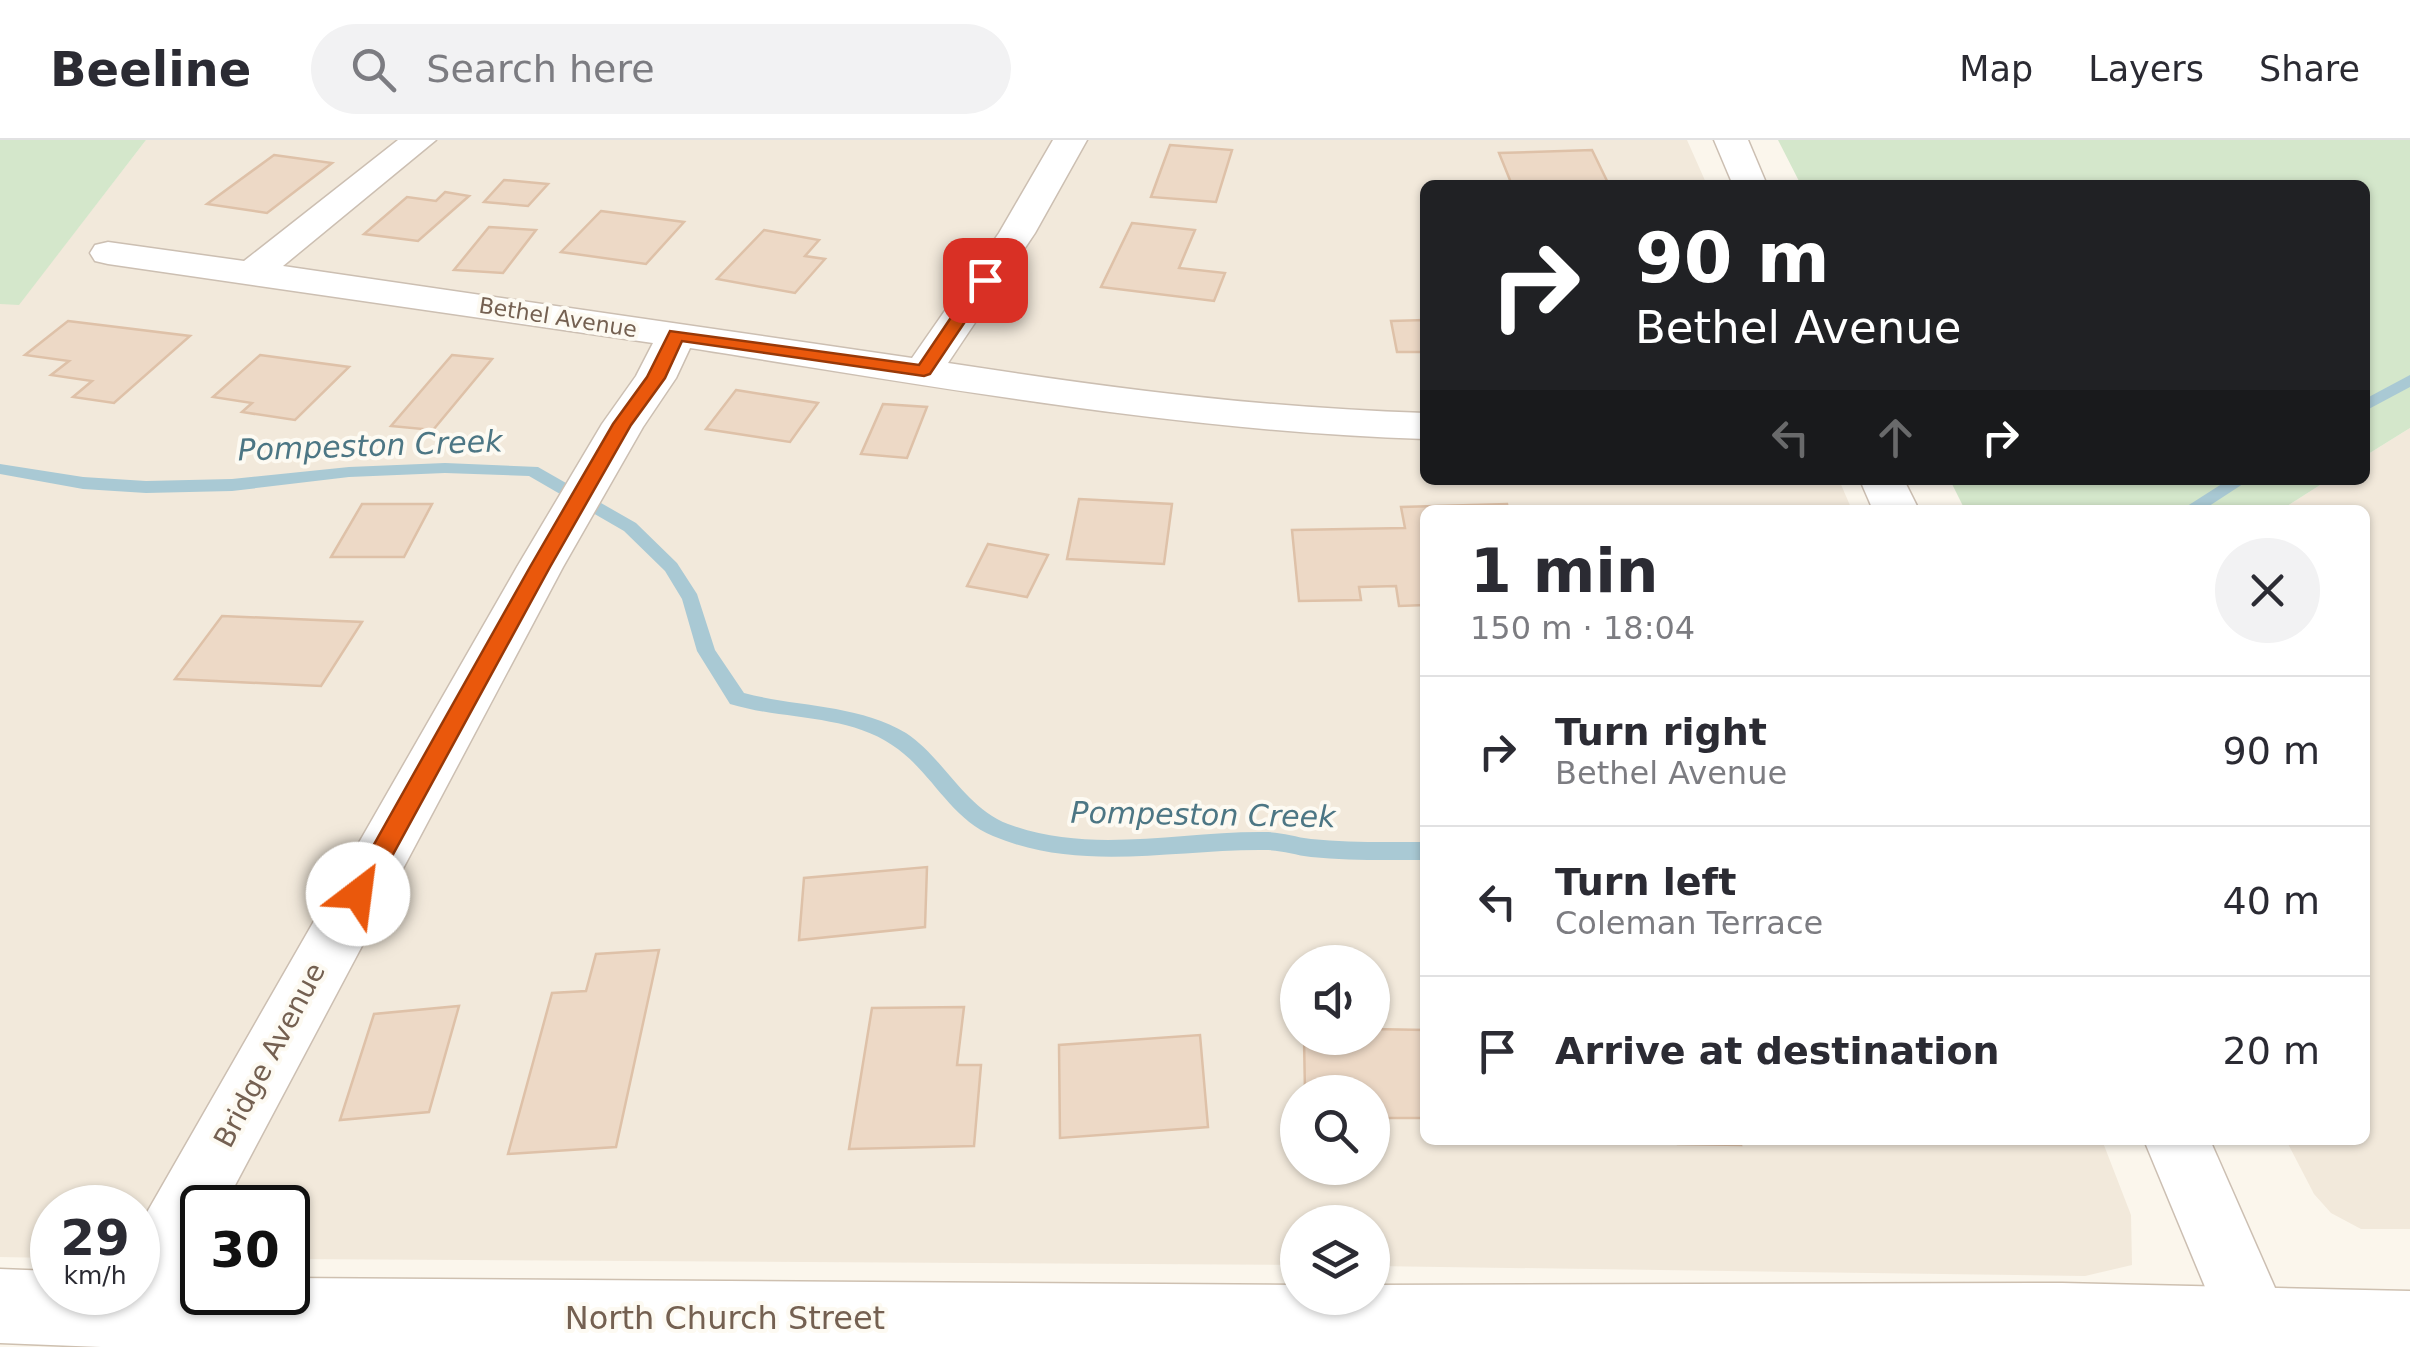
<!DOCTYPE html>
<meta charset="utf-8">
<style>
body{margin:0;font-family:"DejaVu Sans",sans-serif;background:#f2f2f3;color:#2b2b33;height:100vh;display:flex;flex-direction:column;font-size:38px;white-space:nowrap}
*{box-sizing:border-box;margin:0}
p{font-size:32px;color:#7c7c81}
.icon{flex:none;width:55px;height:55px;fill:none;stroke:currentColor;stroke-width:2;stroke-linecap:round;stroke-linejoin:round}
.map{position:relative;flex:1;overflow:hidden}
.sheet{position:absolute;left:1420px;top:365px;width:950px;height:640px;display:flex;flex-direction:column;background:#fff;border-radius:15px;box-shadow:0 2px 8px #0004}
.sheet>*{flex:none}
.banner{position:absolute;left:1420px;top:40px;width:950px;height:305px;border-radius:15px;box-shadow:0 2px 8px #0004;background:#202124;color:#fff;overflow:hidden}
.fabs{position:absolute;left:1280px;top:805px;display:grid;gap:20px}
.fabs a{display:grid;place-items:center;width:110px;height:110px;border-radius:50%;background:#fff;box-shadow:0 2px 8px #0004;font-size:50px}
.speed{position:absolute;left:30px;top:1045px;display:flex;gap:20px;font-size:50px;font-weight:700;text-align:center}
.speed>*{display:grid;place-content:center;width:130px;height:130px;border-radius:50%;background:#fff;box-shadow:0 2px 8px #0004;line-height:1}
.speed small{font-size:25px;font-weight:400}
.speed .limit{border:5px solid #111;border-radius:15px;background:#fff;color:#111}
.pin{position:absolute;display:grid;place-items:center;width:85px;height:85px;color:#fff;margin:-42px;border-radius:20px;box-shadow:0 5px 15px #0006}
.me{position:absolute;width:110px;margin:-55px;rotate:30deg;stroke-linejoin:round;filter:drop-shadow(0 0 8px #0008)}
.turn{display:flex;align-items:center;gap:35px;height:210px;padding:0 50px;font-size:45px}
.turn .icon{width:130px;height:130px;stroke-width:2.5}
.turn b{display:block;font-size:70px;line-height:85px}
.lanes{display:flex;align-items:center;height:95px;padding:0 50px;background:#0003;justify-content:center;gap:50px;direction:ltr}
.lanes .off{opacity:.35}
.round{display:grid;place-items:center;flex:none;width:105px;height:105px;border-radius:52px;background:#f2f2f3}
.headline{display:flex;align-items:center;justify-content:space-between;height:170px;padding:0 50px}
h1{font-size:60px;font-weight:600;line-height:75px}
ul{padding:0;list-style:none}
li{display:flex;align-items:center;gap:30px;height:150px;padding:0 50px;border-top:2px solid #e1e1e2}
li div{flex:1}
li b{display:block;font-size:38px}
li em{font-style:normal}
header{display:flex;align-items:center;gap:60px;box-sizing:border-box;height:140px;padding:0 50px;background:#fff;border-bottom:2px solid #e1e1e2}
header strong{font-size:48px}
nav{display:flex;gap:55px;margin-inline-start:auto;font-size:35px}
.search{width:700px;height:90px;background:#f2f2f3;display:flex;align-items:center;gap:25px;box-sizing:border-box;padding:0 35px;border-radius:55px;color:#7c7c81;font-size:38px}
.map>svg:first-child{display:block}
.residential{fill:#f2e9db;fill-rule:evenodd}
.green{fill:#d4e7cb}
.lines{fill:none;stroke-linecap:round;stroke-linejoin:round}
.stream{fill:#a9c9d4;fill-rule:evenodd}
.building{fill:#edd9c6;stroke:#dec1a8;stroke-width:2.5}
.minor-casing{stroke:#ccbfb2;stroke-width:3}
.secondary-casing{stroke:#cec0b0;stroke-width:3}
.minor{fill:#fff;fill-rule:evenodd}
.secondary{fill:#fff;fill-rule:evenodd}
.route{fill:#ea580c;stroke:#983908;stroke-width:2.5}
.labels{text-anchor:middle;stroke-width:8;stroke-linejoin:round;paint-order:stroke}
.far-street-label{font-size:22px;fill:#746051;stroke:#fdfaf2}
.street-label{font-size:28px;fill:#746051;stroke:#fdfaf2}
.water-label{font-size:30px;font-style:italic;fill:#4c7684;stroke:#fdfaf2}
.near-street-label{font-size:32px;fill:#746051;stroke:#fdfaf2}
</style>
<header>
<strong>Beeline</strong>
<div class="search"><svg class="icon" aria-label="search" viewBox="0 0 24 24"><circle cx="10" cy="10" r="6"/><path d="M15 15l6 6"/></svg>Search here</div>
<nav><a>Map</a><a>Layers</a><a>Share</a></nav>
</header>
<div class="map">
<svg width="2410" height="1207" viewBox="0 0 2410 1207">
<rect width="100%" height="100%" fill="#fbf6ec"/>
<g class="residential">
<path d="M146 0H1687L1707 45H1425V340H1839L1852 370H1425V1000H2102L2131 1075 2132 1125 2085 1136 1373 1126 1372 1082H1298L1297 1125 288 1119V1068H202V1118H138V1068H52V1118L0 1117V164H19ZM1298 822H1372V898H1298ZM1298 952H1372V1028H1298Z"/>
<polygon points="2410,288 2410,1089 2361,1089 2331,1073 2314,1054 2286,1000 2365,1000 2365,370 2281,370 2328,340 2365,340 2365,316"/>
</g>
<g class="green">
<polygon points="0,0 146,0 19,165 0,164"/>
<polygon points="1778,0 2410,0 2410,288 2365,316 2365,45 1801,45"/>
<polygon points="1950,340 2328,340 2281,370 1965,370"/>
</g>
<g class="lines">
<g class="stream">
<polygon points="2410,235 2410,247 2365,271 2365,259"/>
<path d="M445 323 538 327 636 383 677 423 697 454 715 510 744 553C796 567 858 564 906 593 944 618 964 667 1008 684 1090 715 1180 691 1265 692 1281 692 1295 697 1311 699 1348 703 1387 702 1425 702V720C1387 720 1348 721 1311 717 1295 715 1281 710 1265 710 1174 709 1081 733 993 696 949 678 931 630 892 605 846 574 782 580 730 564L697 511 682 459 665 431 624 391 529 336 445 333 349 337 232 351 146 353 83 349 0 334V324L83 337 146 341 232 339 349 327Z"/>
<polygon points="2228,340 2249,340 2203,370 2181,370"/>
</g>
</g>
<g class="building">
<polygon points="1170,5 1232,10 1216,62 1151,57"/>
<polygon points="1592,10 1609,45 1512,45 1499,13"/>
<polygon points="274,15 332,23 267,73 207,64"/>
<polygon points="504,40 548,44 528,66 484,62"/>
<polygon points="445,52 469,56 418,101 364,94 407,57 436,61"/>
<polygon points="601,71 684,82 646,124 561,112"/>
<polygon points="1132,83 1195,90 1179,128 1225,133 1214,161 1101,147"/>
<polygon points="489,87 536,90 503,133 454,130"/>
<polygon points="764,90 819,100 805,116 825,119 795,153 717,139"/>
<polygon points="1425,180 1425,212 1397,212 1391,181"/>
<polygon points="68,181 190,196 114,263 73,257 92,241 51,235 69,221 25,215"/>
<polygon points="260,215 349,227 295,280 242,272 252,263 213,257"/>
<polygon points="452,215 492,219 433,290 391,286"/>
<polygon points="736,250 818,263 790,302 706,289"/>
<polygon points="883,264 927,267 907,318 861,314"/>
<polygon points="1079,359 1172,364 1164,424 1067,419"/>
<polygon points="362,364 432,364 404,417 331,417"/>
<polygon points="1507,364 1508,370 1425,370 1425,465 1399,466 1396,446 1359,447 1361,460 1299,461 1292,390 1405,388 1401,367"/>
<polygon points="988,404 1048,415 1027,457 967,446"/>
<polygon points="222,476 362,482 321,546 175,539"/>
<polygon points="927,727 925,787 799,800 804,738"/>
<polygon points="659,810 616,1007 508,1014 552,853 586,851 596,814"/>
<polygon points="459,866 429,972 340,980 374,874"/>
<polygon points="964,867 957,925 981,925 974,1006 849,1009 872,868"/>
<polygon points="1372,889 1425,890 1425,978 1372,978 1372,952 1305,952 1304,898 1372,898"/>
<polygon points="1200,895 1208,987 1060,998 1059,905"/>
<polygon points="1678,1000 1740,1000 1741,1005 1678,1004"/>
</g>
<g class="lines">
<g class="minor-casing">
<g id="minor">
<path d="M398 0H436L283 126 912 218 999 93 1053 0H1087L1035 93 948 223C1111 248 1260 268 1425 273V299C1177 291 934 246 690 208L676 238 643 287 563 427 223 1068H202V1105L156 1193 131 1203 106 1193 96 1168 102 1152H138V1088L517 427 602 284 636 236 653 203 108 124 95 121 90 113 95 105 108 102 244 121Z"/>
<polygon points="1714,0 1748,0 1767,45 1733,45"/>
<polygon points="1860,340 1904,340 1919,370 1873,370"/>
<polygon points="2144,1000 2210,1000 2290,1182 2280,1207 2230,1207"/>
</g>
</g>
<g class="secondary-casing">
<polygon id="secondary" points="0,1129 52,1131 52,1152 138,1152 138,1135 202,1137 202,1152 288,1152 288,1138 1298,1145 1298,1158 1372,1158 1372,1145 2062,1143 2410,1151 2410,1207 101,1207 0,1203"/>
</g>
<use href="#minor" class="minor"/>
<use href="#secondary" class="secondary"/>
</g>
<polygon class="route" points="985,135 993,140 930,234 924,236 682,201 665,238 631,285 550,427 367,762 358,765 350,762 346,754 350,747 530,427 613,284 647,237 670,191 919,225 979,136"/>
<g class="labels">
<g class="far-street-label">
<text transform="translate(558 177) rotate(9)" y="8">Bethel Avenue</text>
</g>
<g class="street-label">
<text transform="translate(269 915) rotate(-62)" y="10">Bridge Avenue</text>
</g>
<g class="water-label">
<text transform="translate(370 306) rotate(-2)" y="10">Pompeston Creek</text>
<text transform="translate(1203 675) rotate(1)" y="10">Pompeston Creek</text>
</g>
<g class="near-street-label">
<text x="725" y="1189">North Church Street</text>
</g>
</g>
</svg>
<div class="fabs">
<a><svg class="icon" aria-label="sound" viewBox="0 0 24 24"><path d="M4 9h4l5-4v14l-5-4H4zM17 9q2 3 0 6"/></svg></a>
<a><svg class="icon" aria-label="search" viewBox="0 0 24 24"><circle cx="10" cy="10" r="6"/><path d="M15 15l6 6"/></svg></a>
<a><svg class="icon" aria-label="layers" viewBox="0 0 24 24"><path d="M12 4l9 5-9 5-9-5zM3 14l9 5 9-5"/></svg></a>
</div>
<div class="speed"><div>29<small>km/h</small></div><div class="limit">30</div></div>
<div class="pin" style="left:985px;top:140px;background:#d93025"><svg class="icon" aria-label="arrive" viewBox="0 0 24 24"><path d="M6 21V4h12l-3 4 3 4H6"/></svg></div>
<svg class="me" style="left:358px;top:754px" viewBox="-20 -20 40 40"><circle r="19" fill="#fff"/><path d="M0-13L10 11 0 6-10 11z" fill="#ea580c"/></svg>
<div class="banner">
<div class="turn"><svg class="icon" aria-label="right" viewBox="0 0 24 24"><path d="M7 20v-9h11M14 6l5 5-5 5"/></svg><div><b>90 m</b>Bethel Avenue</div></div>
<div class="lanes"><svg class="icon off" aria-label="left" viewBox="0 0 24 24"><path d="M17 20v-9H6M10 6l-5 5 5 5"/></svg><svg class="icon off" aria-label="ahead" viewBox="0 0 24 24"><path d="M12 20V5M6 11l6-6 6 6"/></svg><svg class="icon" aria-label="right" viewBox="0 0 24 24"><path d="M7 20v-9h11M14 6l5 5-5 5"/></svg></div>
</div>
<section class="sheet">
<div class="headline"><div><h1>1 min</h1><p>150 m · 18:04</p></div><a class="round"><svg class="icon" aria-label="close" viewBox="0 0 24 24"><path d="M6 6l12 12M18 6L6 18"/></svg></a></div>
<ul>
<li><svg class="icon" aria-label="right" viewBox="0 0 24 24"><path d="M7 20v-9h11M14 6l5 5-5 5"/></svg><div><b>Turn right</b><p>Bethel Avenue</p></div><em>90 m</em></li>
<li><svg class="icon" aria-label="left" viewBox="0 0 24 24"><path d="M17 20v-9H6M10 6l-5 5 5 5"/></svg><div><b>Turn left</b><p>Coleman Terrace</p></div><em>40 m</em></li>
<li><svg class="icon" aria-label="arrive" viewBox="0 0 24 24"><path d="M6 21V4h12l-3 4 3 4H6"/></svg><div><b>Arrive at destination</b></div><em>20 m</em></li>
</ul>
</section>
</div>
